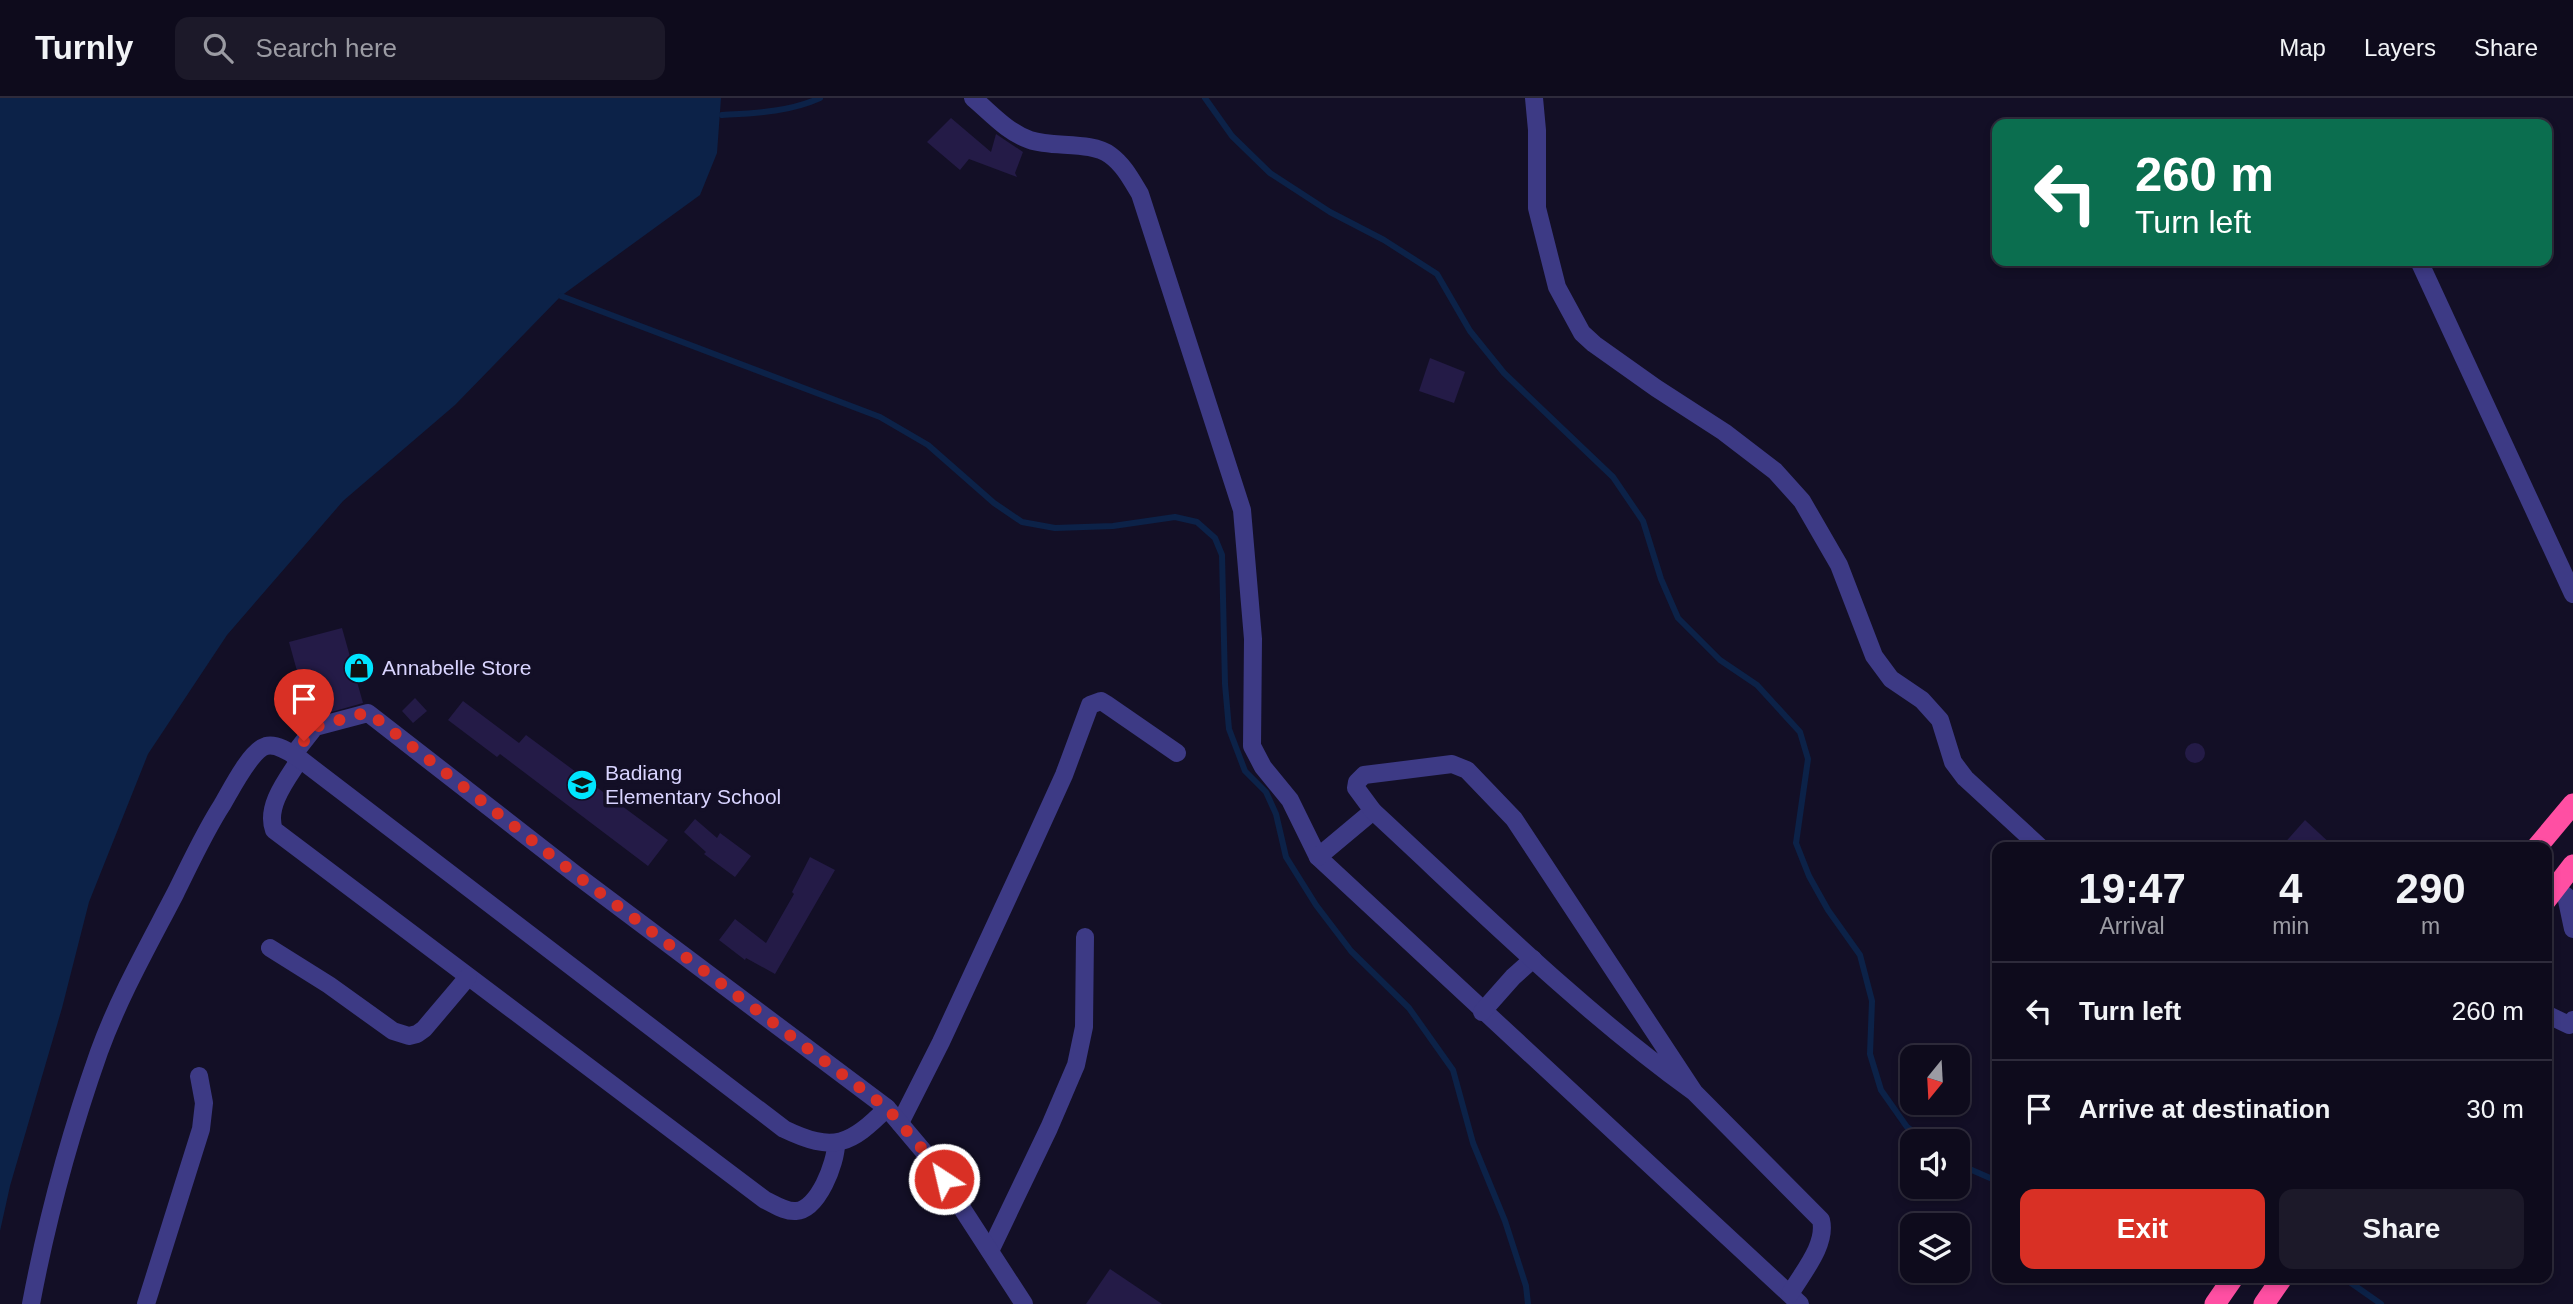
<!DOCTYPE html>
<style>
body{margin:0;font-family:Arial,sans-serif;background:#1c1929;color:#f1f3f6;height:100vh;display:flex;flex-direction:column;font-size:26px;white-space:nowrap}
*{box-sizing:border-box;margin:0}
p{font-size:23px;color:#9b9ba3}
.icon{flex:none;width:38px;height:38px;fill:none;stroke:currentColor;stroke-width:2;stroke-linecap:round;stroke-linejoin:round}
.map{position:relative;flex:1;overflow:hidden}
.sheet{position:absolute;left:1992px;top:744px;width:560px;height:441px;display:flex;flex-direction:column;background:#0e0b1c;border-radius:14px;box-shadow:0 4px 10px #0003,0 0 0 2px #2e2b3b}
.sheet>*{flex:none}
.guide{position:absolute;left:1992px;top:21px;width:560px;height:147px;border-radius:14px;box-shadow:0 4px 10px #0003,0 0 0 2px #2e2b3b;background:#0b6e4f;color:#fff;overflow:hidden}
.needle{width:46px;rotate:198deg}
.buttons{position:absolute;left:1900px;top:947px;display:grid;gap:14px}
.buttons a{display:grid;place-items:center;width:70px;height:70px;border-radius:14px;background:#0e0b1c;box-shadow:0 4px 10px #0003,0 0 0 2px #2e2b3b;font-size:35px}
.pin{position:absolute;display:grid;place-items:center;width:60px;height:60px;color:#fff;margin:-72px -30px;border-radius:50% 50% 50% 0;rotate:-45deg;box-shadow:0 0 7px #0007}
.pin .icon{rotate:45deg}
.me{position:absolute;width:77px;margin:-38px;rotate:325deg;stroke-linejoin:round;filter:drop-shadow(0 0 5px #0008)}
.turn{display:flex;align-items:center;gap:24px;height:147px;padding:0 28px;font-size:32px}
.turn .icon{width:91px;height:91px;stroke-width:2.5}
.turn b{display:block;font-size:49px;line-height:60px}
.eta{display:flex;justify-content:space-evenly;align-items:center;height:119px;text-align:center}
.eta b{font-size:42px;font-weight:700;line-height:49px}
.button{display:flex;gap:14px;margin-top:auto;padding:14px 28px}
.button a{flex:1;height:80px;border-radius:14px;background:#d93025;color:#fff;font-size:28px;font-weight:700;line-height:80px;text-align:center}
.button a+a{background:#1c1929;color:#f1f3f6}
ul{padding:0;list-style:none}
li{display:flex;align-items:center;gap:21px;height:98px;padding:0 28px;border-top:2px solid #2e2b3b}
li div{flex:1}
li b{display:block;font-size:26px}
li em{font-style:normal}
header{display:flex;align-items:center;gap:42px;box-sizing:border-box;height:98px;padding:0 35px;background:#0e0b1c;border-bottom:2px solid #2e2b3b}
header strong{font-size:33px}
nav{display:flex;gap:38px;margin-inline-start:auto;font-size:24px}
.search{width:490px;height:63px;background:#1c1929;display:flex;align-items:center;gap:18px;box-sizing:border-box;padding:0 24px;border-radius:14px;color:#9b9ba3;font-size:26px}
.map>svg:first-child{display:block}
.water{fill:#0c2248}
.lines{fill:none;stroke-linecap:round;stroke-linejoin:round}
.stream{stroke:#0c2248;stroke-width:6}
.building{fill:#241b47}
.minor{stroke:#3d3a85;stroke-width:18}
.highway{stroke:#ff4fa3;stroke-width:21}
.route{stroke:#d93025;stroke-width:12;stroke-dasharray:0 21.6}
.labels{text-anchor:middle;stroke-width:7;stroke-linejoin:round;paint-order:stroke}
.poi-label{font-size:21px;fill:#d9d4ff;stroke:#130f26;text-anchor:start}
</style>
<header>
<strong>Turnly</strong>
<div class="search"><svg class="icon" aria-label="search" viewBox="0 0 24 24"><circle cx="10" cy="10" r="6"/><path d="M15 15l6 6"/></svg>Search here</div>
<nav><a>Map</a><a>Layers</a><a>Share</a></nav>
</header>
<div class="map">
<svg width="2573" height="1206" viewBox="0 0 2573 1206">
<rect width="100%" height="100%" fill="#130f26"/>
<polygon class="water" points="0,0 721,0 717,55 700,97 561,198 455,307 343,403 227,537 148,656 89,804 62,910 10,1088 0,1133"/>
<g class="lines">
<g class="stream">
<polyline points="1205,0 1232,38 1270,75 1330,114 1384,142 1437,176 1470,233 1504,275 1613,379 1643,423 1661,481 1678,520 1720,562 1757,587 1800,634 1808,661 1796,745 1809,778 1828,812 1860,857 1872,903 1870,956 1881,992 1907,1029 1926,1043"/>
<path d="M722 17C756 15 789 14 820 0"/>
<polyline points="561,198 880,319 928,347 994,405 1022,424 1055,430 1113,428 1175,419 1197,424 1215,440 1222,457 1225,586 1229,631 1245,673 1266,694 1276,716 1286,759 1316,807 1351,853 1409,910 1453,972 1473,1045 1505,1123 1526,1188 1528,1206"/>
<polyline points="1958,1066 1997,1083"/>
<polyline points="2344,1180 2381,1206"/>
</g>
</g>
<g class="building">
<polygon points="951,20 991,54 996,36 1023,54 1015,75 1017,79 969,61 960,72 927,44"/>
<polygon points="1430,260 1465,274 1454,305 1419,293"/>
<polygon points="342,530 363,605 310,620 289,544"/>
<polygon points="415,600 427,613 413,625 402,613"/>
<polygon points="463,603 519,645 526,637 668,742 648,768 500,656 497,659 448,622"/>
<circle cx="2195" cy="655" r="10"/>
<polygon points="695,721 717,740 720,735 751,758 735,779 704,756 706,754 684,734"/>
<polygon points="2305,722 2334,749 2281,749"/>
<polygon points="810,759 835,772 775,876 746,860 745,862 719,842 735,821 766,845 794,796 792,794"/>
<polygon points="1110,1171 1162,1206 1086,1206"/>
</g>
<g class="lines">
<g class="minor">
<path d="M973 0C991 15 1007 34 1030 42 1053 50 1091 43 1110 57 1124 67 1132 83 1140 96L1242 412 1253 541 1252 648 1263 669 1290 702 1318 759 1800 1206"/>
<polyline points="1534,0 1537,32 1537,110 1557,189 1582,235 1594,246 1656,290 1724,334 1775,373 1802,403 1839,467 1874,558 1891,581 1922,602 1940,622 1953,664 1965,680 2040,749"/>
<polyline points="2419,163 2573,496"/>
<polyline points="293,657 315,629 368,615 575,776 887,1010"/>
<path d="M300 661C288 680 265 708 274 732L765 1102C774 1106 785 1114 796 1113 818 1112 836 1065 836 1046"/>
<polyline points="1318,759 1373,713"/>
<polyline points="2555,790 2566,798 2573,831"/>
<polyline points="270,850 329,887 393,933 409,938 417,936 424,931 468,879"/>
<polyline points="1482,914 1513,879 1533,861"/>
<polyline points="2546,916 2569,927 2573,922"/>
<path d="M1694 994C1579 911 1477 809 1373 713L1356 690 1357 684 1364 677 1452 666 1467 672 1514 721 1694 994 1821 1122C1827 1147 1802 1175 1790 1196"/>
<polyline points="900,1025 941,944 1029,754 1064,677 1090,607 1101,603 1106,606 1177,655"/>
<polyline points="990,1153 1049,1030 1076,967 1084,929 1085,839"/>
<path d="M31 1206C47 1121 70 1036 99 954 119 899 148 848 175 796 190 766 204 735 222 707 231 692 250 653 266 648 277 645 291 655 300 661L784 1031C834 1055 850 1047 887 1010L930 1061 1024 1206"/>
<polyline points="146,1206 201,1031 204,1005 199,978"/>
</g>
<g class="highway">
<polyline points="2537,749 2573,706"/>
<polyline points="2546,802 2573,767"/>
<polyline points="2215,1206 2233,1180"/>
<polyline points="2264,1206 2282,1180"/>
</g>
</g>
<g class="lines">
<polyline class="route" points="304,643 315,629 368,614 575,776 887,1010 930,1060 944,1081"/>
</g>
<defs>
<g id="shop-disc" transform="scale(1.575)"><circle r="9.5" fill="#00e5ff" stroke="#130f26"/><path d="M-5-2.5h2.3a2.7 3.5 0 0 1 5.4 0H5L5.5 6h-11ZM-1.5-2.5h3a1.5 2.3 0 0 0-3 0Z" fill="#111"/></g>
<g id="school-disc" transform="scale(1.575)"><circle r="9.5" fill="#00e5ff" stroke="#130f26"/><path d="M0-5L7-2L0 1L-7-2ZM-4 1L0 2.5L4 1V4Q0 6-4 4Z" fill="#111"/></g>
</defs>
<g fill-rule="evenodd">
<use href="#shop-disc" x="359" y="570"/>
<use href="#school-disc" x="582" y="687"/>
</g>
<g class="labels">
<g class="poi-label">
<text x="382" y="577">Annabelle Store</text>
<text x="605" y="682">Badiang<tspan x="605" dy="24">Elementary School</tspan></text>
</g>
</g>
</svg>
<div class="buttons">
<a><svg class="needle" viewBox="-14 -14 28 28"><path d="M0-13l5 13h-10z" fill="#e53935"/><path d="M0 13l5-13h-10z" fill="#9b9ba3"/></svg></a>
<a><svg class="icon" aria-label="sound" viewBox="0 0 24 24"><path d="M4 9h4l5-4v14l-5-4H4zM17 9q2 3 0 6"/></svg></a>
<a><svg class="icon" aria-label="layers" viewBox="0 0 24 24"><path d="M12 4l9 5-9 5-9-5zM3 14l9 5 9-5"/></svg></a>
</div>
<div class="pin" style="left:304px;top:643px;background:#d93025"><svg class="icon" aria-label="arrive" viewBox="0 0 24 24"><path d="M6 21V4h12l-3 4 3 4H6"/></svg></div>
<svg class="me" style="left:944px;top:1081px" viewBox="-20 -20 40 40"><circle r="17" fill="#d93025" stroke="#fff" stroke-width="3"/><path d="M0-11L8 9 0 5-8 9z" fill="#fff"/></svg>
<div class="guide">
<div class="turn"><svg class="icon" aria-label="left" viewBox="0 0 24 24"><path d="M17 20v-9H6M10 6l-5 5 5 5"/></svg><div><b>260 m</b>Turn left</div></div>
</div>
<section class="sheet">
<div class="eta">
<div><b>19:47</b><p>Arrival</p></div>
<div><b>4</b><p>min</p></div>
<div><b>290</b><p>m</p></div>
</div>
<ul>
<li><svg class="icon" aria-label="left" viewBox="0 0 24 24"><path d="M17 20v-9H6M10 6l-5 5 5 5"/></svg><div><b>Turn left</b></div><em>260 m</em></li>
<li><svg class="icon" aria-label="arrive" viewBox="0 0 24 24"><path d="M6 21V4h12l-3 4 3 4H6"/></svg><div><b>Arrive at destination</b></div><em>30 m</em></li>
</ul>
<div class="button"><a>Exit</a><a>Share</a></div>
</section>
</div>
